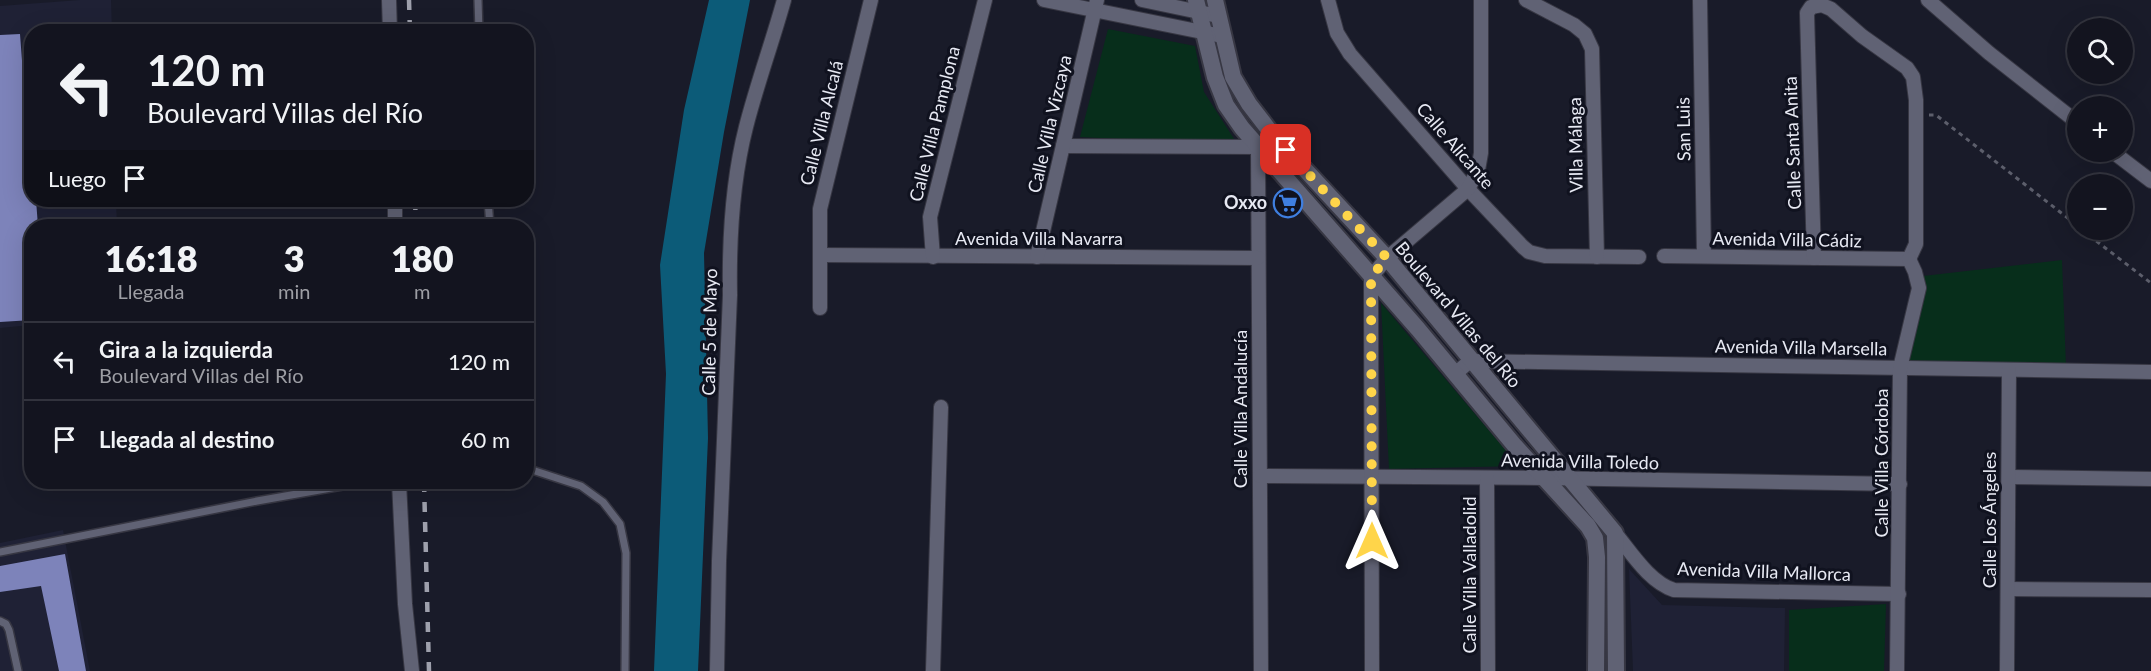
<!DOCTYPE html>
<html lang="es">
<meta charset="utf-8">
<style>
body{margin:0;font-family:Lato,sans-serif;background:#20212c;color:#f1f3f6;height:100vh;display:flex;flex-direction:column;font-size:22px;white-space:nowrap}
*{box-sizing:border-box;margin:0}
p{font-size:20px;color:#9d9ea4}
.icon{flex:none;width:33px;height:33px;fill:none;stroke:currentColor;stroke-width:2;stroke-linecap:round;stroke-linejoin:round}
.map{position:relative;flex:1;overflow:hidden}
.panel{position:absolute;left:24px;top:219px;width:510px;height:270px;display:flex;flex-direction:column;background:#13141f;border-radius:24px;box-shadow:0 6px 24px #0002,0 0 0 2px #32333d}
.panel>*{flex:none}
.banner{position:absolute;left:24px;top:24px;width:510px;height:183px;border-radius:24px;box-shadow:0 6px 24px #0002,0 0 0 2px #32333d;background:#13141f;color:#f1f3f6;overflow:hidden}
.tools{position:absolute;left:2067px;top:18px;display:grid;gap:12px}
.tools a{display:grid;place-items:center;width:66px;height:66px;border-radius:50%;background:#13141f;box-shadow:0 6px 24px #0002,0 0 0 2px #32333d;font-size:30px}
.pin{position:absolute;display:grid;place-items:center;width:51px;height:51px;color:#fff;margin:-26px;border-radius:12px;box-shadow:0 3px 9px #0006}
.me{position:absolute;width:66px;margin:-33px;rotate:0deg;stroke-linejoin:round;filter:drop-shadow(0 0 4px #0008)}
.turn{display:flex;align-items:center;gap:21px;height:126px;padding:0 24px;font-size:27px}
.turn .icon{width:78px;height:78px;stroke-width:2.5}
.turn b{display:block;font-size:42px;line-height:51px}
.then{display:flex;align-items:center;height:57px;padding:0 24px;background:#0003;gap:12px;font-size:22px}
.eta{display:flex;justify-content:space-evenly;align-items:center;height:102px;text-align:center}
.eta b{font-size:36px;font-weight:800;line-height:42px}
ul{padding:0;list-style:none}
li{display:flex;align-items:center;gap:18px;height:78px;padding:0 24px;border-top:2px solid #32333d}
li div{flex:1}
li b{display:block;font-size:22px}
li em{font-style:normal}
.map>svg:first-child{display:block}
.built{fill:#1f2135}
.green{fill:#072e1b}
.water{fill:#0c5b78}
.building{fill:#7d83ba}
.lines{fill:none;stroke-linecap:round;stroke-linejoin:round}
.service-casing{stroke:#373743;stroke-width:10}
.minor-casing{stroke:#373743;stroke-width:16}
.tertiary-casing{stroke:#373743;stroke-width:20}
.path{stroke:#5c5e6b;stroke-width:3;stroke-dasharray:4.5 4.5;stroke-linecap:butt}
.service{stroke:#606274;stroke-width:7}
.minor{stroke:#606274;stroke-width:14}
.tertiary{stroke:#606274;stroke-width:16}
.rail{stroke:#9ea0ac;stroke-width:4.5;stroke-dasharray:10 10;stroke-linecap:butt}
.route{stroke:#ffd54a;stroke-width:10;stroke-dasharray:0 18}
.labels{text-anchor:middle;stroke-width:6;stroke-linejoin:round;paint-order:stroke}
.street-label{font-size:18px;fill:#e7e9f3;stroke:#10121f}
.poi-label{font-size:18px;font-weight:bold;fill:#e7e9f3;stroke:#10121f;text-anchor:end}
</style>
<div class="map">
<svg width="2151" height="671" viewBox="0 0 2151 671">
<rect width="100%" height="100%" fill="#191b29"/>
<g class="built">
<polygon points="80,0 111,0 112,31 32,32 32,200 116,200 117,226 32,226 31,325 0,328 0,6"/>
<polygon points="63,530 90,671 0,671 0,543"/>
<polygon points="1629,569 1662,605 1785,608 1784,671 1633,671"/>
</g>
<g class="green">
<polygon points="1108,29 1195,46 1204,92 1238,145 1080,137"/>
<polygon points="2062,260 2066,367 1906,364 1923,276"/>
<polygon points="1381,303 1519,466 1389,469"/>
<polygon points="1886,604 1884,671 1789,671 1789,610"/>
</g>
<polygon class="water" points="709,0 750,0 724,132 704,253 708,438 698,671 654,671 666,374 660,265 684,110"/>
<g class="building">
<polygon points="20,34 23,74 32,73 32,200 36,200 38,226 32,226 32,320 0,322 0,35"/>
<polygon points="65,554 86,671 59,671 41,586 0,592 0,566"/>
</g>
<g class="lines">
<g class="service-casing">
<g id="service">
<polyline points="478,0 479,32"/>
<polyline points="488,200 490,226"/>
<polyline points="526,468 581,486 603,502 620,524 626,553 625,671"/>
<polyline points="0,552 257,501 365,482"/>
<polyline points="0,621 6,624 9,630 18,671"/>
</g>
</g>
<g class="minor-casing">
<g id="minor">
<polyline points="389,0 390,32"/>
<polyline points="1044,0 1222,36"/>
<polyline points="1142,0 1218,16"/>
<polyline points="1328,0 1337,33 1350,54 1468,189 1523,247 1529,252 1545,256 1639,257"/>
<polyline points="1526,0 1574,25 1585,34 1592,49 1597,257"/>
<polyline points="1700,0 1704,256"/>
<polyline points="1928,0 1989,53 2078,123"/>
<polyline points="1063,146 1258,147"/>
<polyline points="1258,147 1261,671"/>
<polyline points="2113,152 2151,181"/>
<polyline points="395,200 395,226"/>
<polyline points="820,255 1258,258"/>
<polyline points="1664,256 1909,259"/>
<polyline points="933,257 930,217 985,0"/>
<polyline points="1037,257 1097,0"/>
<polyline points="1814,258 1807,13 1811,7 1822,5 1831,9 1862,36 1907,68 1913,77 1916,100 1916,244 1909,259"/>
<polyline points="820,308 820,209 871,0"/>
<polyline points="1455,374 1470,361 2151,372"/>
<polyline points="1260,476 1544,478 1900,484"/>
<polyline points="2009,477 2151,479"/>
<polyline points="1487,478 1488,671"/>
<polyline points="399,482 405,604 412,671"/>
<path d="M1615 533C1631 552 1649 582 1674 590L1899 594"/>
<polyline points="2008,589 2151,590"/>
<path d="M717 671 719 561 730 295C729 239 732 182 746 127 757 84 772 43 784 0"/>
<polyline points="933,671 941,407"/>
<polyline points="1372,671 1371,277 1387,258 1468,189 1478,170 1481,153 1481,0"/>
<polyline points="1897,671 1900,368 1919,288 1915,272 1909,259"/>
<polyline points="2007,671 2009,370"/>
</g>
</g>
<g class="tertiary-casing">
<g id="tertiary">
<polyline points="1196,0 1215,77 1226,105 1242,128 1418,329 1515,446 1588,526 1595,538 1597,557 1596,671"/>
<polyline points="1215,0 1233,77 1249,104 1272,134 1387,258 1615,533 1616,671"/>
</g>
</g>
<g class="path">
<polyline points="1929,115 1936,115 2078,226"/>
<polyline points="2082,230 2151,283"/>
</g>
<use href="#service" class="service"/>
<use href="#minor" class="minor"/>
<use href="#tertiary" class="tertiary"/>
<g class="rail">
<polyline points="409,0 410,32"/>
<polyline points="415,200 416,226"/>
<polyline points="424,482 429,671"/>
</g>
</g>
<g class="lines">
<polyline class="route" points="1286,150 1387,258 1371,277 1372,541"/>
</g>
<defs>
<g id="supermarket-ring" transform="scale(1.5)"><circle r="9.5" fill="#10121f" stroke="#3f7fe0" stroke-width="1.5"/><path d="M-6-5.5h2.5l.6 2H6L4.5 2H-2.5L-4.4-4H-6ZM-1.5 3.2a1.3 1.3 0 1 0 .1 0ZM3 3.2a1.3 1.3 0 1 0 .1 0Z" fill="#3f7fe0"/></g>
</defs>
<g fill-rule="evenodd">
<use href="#supermarket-ring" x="1288" y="203"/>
</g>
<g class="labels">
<g class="street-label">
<text transform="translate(822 123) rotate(-76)" y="6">Calle Villa Alcalá</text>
<text transform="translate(935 124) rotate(-76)" y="6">Calle Villa Pamplona</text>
<text transform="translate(1050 124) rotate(-77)" y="6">Calle Villa Vizcaya</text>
<text transform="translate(1684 129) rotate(-91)" y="6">San Luis</text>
<text transform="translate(1793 143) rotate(-92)" y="6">Calle Santa Anita</text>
<text transform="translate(1576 145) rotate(-91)" y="6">Villa Málaga</text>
<text transform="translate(1455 146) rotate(49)" y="6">Calle Alicante</text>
<text x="1039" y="245">Avenida Villa Navarra</text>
<text transform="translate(1787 240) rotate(1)" y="6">Avenida Villa Cádiz</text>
<text transform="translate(1458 315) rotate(50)" y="6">Boulevard Villas del Río</text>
<text transform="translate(710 332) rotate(-89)" y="6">Calle 5 de Mayo</text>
<text transform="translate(1801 348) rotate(1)" y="6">Avenida Villa Marsella</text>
<text transform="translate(1241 409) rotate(-90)" y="6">Calle Villa Andalucía</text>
<text transform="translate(1580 462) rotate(1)" y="6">Avenida Villa Toledo</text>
<text transform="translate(1882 463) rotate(-90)" y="6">Calle Villa Córdoba</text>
<text transform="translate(1990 520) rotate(-90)" y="6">Calle Los Ángeles</text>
<text transform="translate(1764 572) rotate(2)" y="6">Avenida Villa Mallorca</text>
<text transform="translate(1470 575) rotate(-90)" y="6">Calle Villa Valladolid</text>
</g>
<g class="poi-label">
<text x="1267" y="209">Oxxo</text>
</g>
</g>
</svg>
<div class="tools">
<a><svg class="icon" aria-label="search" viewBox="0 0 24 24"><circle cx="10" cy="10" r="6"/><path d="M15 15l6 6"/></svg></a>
<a>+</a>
<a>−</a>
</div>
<div class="pin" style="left:1286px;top:150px;background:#d93025"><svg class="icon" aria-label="arrive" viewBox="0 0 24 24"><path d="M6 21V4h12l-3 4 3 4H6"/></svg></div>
<svg class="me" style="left:1372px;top:541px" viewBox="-20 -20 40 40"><path d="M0-17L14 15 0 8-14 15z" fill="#ffd54a" stroke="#fff" stroke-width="4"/></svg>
<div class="banner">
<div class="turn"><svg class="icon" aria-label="left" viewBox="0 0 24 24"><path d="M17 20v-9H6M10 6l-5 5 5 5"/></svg><div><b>120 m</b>Boulevard Villas del Río</div></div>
<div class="then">Luego<svg class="icon" aria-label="arrive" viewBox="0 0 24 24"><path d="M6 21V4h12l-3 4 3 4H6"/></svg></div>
</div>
<section class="panel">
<div class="eta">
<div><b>16:18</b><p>Llegada</p></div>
<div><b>3</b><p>min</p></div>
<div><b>180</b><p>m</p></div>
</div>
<ul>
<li><svg class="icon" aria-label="left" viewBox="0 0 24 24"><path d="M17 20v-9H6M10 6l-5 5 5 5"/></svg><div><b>Gira a la izquierda</b><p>Boulevard Villas del Río</p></div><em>120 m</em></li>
<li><svg class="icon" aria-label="arrive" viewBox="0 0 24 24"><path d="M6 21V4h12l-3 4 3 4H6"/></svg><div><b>Llegada al destino</b></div><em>60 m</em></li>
</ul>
</section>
</div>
